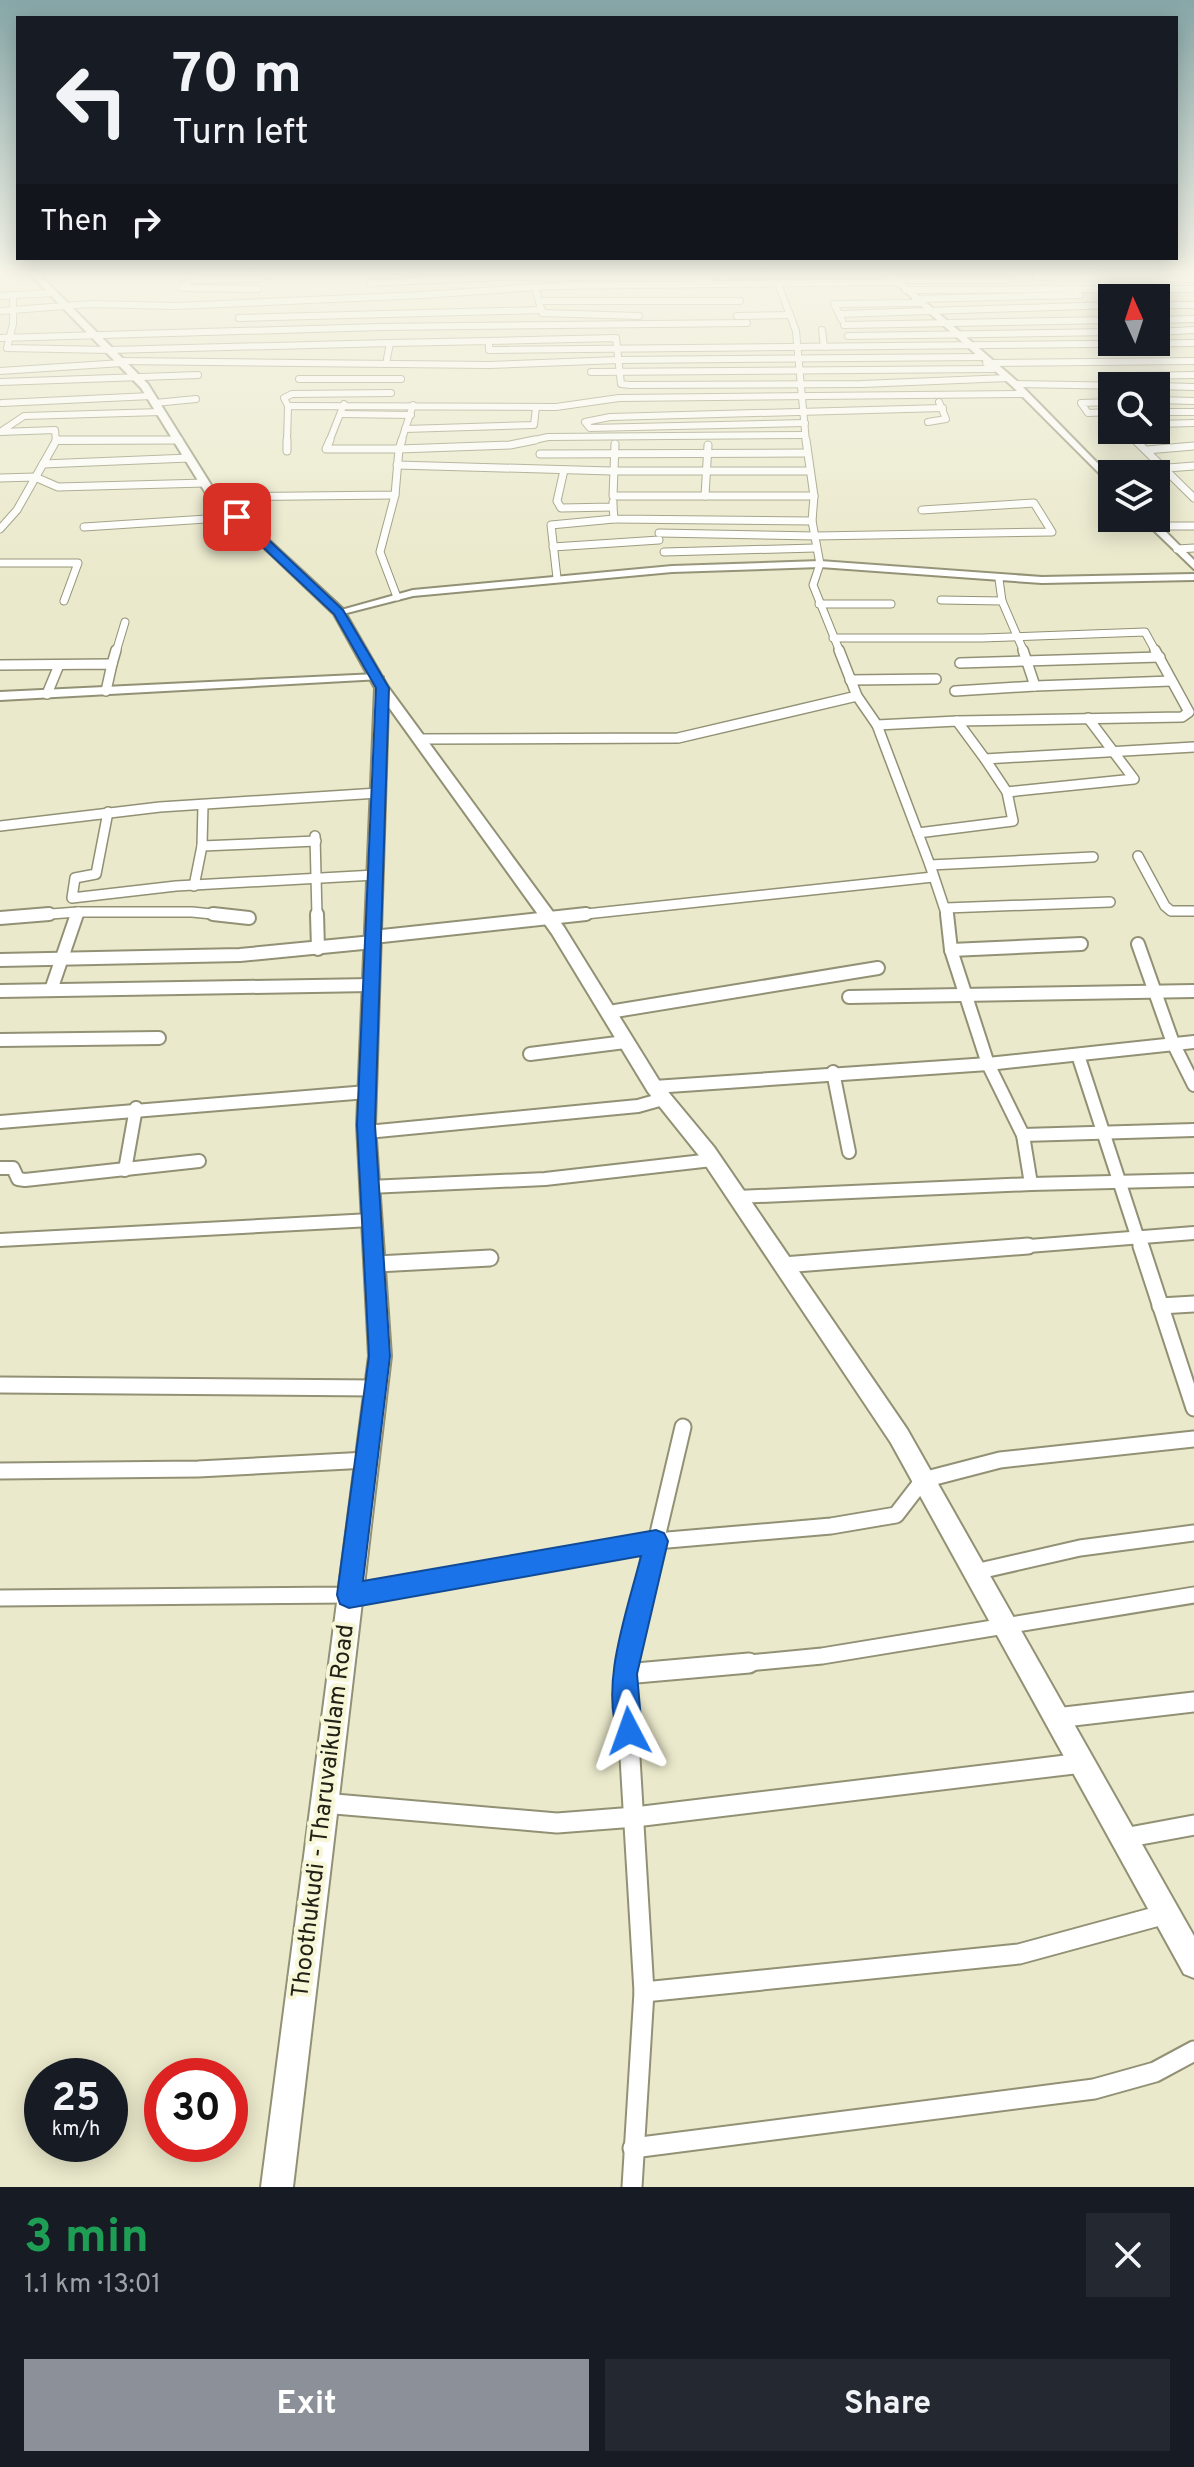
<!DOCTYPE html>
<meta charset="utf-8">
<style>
body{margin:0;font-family:Overpass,sans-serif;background:#242831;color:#f1f3f6;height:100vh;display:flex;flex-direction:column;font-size:30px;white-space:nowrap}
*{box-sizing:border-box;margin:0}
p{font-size:26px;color:#9ea1a6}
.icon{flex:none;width:44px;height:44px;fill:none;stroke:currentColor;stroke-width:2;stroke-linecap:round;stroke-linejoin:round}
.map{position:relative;height:2187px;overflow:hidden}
.details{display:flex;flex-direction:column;background:#171b24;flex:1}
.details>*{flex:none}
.guide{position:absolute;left:16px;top:16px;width:1162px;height:244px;border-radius:0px;box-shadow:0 4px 20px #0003;background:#171b24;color:#f1f3f6;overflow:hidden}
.needle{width:52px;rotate:357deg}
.buttons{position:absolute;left:1098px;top:284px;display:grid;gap:16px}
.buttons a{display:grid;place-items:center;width:72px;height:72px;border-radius:0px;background:#171b24;box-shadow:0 4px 20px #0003;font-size:40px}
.speed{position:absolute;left:24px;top:2058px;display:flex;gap:16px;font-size:40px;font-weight:700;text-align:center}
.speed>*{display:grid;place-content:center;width:104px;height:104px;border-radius:50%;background:#171b24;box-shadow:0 4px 20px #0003;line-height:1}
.speed small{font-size:20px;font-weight:400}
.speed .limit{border:12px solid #d22;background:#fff;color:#111}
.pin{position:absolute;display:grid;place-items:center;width:68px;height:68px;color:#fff;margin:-34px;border-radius:16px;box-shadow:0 4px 12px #0006}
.me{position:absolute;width:88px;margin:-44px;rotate:356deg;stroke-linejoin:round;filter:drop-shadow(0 0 6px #0008)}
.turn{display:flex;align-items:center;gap:28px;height:168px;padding:0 24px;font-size:36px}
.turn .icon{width:104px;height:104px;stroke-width:2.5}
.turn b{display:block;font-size:56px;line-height:68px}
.then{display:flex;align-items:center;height:76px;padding:0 24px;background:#0003;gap:16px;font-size:30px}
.round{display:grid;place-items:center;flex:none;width:84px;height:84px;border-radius:0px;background:#242831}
.head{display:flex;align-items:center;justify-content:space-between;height:136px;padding:0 24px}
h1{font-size:48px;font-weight:700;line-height:60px;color:#1e9e55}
.cta{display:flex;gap:16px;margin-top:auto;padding:16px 24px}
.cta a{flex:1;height:92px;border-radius:0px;background:#8c9099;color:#fff;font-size:32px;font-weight:700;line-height:92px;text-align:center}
.cta a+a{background:#242831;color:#f1f3f6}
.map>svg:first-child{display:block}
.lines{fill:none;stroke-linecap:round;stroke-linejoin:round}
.minor-far5-casing{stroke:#929175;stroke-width:8}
.minor-far4-casing{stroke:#929175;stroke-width:9}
.minor-far3-casing{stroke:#929175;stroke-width:12}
.minor-far2-casing{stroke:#929175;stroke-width:16}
.minor-far1-casing{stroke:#929175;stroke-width:19}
.minor-casing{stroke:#929175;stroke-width:23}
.tertiary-casing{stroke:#929175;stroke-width:4}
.secondary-casing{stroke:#929175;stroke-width:4}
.minor-far5{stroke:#fff;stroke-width:6}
.minor-far4{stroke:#fff;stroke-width:7}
.minor-far3{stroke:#fff;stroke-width:9}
.minor-far2{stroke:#fff;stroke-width:12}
.minor-far1{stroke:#fff;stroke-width:15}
.minor{stroke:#fff;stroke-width:19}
.tertiary{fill:#fff;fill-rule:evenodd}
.secondary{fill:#fff;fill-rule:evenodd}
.route{fill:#1a73e8;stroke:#114b97;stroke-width:2}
.labels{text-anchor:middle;stroke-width:8;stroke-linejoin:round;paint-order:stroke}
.street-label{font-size:24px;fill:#222116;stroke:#f7f7d8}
</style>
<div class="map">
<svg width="1194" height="2187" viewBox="0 0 1194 2187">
<rect width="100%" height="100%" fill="#eae9cb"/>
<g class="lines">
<g class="minor-far5-casing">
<g id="minor-far5">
<polyline points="197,273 182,288 258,289"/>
<polyline points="1036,277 1194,279"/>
<polyline points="191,280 261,279"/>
<polyline points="895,280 1008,280"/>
<polyline points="370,283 496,277 710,278"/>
<polyline points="779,286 796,331 806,442"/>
<polyline points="535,287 542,313 639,316"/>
<polyline points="905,290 1194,289"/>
<polyline points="13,295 13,324 7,348 109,350 390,343"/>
<polyline points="0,296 52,293"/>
<polyline points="915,299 1080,295"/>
<polyline points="539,301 740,301"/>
<polyline points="1156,305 1194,305"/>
<polyline points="0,311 90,304 176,306 423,295 552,286 897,282"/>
<polyline points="839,314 1112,305"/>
<polyline points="737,316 790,315"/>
<polyline points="239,318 542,310"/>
<polyline points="842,320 834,304 920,303"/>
<polyline points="1156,320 1194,319"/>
<polyline points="844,325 1112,320"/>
<polyline points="822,330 824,347"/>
<polyline points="1156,332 1194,330"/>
<polyline points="848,336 1112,332"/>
<polyline points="0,338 380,327 747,323"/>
<polyline points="489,341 616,338 621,384 630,385 862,384 1008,378"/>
<polyline points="120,361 489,365 619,360 981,357"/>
<polyline points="986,363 1194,361"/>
<polyline points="386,364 390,343 489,341 489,350 1194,343"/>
<polyline points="0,371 122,363"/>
<polyline points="591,372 993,369"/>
<polyline points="1130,376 1194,375"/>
<polyline points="299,379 401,379"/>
<polyline points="0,382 198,375"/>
<polyline points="1015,384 1131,386"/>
<polyline points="1156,386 1194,387"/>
<polyline points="1156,400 1194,401"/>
<polyline points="1112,402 1081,403 1088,413 1112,412"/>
<polyline points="2,403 151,396"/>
<polyline points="155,403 196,399"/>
<polyline points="288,406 284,398 292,394 391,393"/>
<polyline points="1156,412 1194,412"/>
<polyline points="341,414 411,415"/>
<polyline points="928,422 946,419 939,402"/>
<polyline points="805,423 590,428 585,422 610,417 943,408"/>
<polyline points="1156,424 1194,423"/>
<polyline points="405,429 534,425 536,407"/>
<polyline points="1125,430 1137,442"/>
<polyline points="0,432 55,430 56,441 179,440"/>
<polyline points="0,432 24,416 161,412"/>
<polyline points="287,442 288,406 556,407 619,398 1024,394"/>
<polyline points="329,442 344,404"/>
<polyline points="401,442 413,405"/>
<polyline points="525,442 548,437 805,435"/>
</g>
</g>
<g class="minor-far4-casing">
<g id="minor-far4">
<polyline points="56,440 179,440"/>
<polyline points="402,440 399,449 510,445 535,440"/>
<polyline points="806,440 814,496 812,521 820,564 813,585 840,652"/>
<polyline points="1135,440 1194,498"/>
<polyline points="615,444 613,496 705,496"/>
<polyline points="708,445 705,496 814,496"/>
<polyline points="1146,450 1194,446"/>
<polyline points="287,451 287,440"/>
<polyline points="540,454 806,453"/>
<polyline points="43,464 189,458"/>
<polyline points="397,465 611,471 809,471"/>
<polyline points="564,470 557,501 561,508 613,507 613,502"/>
<polyline points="1102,473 1194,466"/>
<polyline points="0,478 35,477 58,487 205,483"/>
<polyline points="395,495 380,552 397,597"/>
<polyline points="216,497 395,495 399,449 326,449 330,440"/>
<polyline points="613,507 614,519 812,521"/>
<polyline points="1154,526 1194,526"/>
<polyline points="84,527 237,517"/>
<polyline points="0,529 17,510 56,441"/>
<polyline points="659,533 816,536 1052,532 1034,503 922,510"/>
<polyline points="553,547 659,540"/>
<polyline points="1177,549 1194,548"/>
<polyline points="664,552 815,548"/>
<polyline points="0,563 78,563 64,601"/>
<polyline points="557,578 551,525 614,519"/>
<polyline points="999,579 1002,601"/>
<polyline points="941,600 1002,601 1024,652"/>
<polyline points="819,604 891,604"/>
<polyline points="833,638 982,638 1145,632 1156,652"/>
<polyline points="116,652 125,622"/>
</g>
</g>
<g class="minor-far3-casing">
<g id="minor-far3">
<polyline points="839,650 857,696 877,725 957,721 985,759 1194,747"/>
<polyline points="1023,650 1035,686 1171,681"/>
<polyline points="960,663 1160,657"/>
<polyline points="112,664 116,650"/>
<polyline points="0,665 112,664 106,691"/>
<polyline points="850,680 936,679"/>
<polyline points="955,691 1035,686"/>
<polyline points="47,694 59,665"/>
<polyline points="957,721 1182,717 1189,712 1155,650"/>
<polyline points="877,725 930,865 1093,857"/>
<polyline points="419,739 678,738 857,696"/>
<polyline points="985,759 1007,792 1134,779 1088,718"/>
<polyline points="203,805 202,846 316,841"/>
<polyline points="108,812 96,874 75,878 72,898 176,886 375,875"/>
<polyline points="0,826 160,807 378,793"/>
<polyline points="918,833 1013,821 1007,792"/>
<polyline points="315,836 317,916"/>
<polyline points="1138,856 1165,906 1171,911 1194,911"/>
<polyline points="930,865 947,916"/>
<polyline points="194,886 202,846"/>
<polyline points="946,908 1110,902"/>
<polyline points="23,916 78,912"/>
<polyline points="77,916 78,912 192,912 232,916"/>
<polyline points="567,916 933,877"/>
</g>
</g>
<g class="minor-far2-casing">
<g id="minor-far2">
<polyline points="213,914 249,918"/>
<polyline points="317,914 318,949"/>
<polyline points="0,918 49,914"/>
<polyline points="373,937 586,914"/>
<polyline points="1138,944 1173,1043 1194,1085"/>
<polyline points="951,950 1081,944"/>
<polyline points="0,960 240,955 373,942"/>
<polyline points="51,990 77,914"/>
<polyline points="0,991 371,985"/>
<polyline points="849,997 1194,991"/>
<polyline points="609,1012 878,968"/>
<polyline points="0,1040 159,1038"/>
<polyline points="530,1054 625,1042"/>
<polyline points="1078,1055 1141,1248"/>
<polyline points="833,1072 849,1152"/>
<polyline points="654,1087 988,1064 1194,1042"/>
<polyline points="0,1122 367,1092"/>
<polyline points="367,1132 638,1106 663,1099"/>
<polyline points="1023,1135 1194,1130"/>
<polyline points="0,1168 13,1168 18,1179 25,1180 199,1161"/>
<polyline points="125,1170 136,1108"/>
<polyline points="1031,1184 1194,1180"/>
<polyline points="369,1187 545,1179 712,1160"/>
<polyline points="737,1197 1031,1184 1023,1135 988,1064 951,950 947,914"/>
<polyline points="0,1240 371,1220"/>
<polyline points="1002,1248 1194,1233"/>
</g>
</g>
<g class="minor-far1-casing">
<g id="minor-far1">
<polyline points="1141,1246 1194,1408"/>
<polyline points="377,1264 490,1258"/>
<polyline points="783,1265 1028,1246"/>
<polyline points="1160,1306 1194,1304"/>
<polyline points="0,1385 376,1388"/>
<polyline points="0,1471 198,1469 367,1460"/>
<polyline points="975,1572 1080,1548 1194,1533"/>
<polyline points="0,1598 349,1595 656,1541 831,1526 896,1515 923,1480 1000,1460 1194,1439"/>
<polyline points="627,1665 683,1427"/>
<polyline points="728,1665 822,1656 1194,1595"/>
</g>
</g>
<g class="minor-casing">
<g id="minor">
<polyline points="628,1663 625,1674 644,1992 632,2187"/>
<polyline points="625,1674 749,1663"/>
<polyline points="1056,1718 1194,1702"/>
<polyline points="323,1803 557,1823 635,1817 1082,1763"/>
<polyline points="1124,1838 1194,1825"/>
<polyline points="644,1992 1019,1954 1166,1914"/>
<polyline points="633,2148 1094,2089 1155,2072 1194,2051"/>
</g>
</g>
<g class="tertiary-casing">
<g id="tertiary">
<polygon points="884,273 892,273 1018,382 1112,478 1112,486 1012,386"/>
<polygon points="1141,518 1152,518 1194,560 1194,569"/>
<polygon points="820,561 1042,577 1194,574 1194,580 1042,583 820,567 672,572 413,596 339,615 334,612 413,590 672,566"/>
<polygon points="377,674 383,677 381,679 0,700 0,692"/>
</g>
</g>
<g class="secondary-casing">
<polygon id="secondary" points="29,273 38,273 148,384 213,488 343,609 388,687 564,927 660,1082 714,1147 907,1429 1194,1936 1194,1978 1184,1974 891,1443 700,1157 648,1092 552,934 388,706 375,1125 391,1356 293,2187 261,2187 369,1356 357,1125 375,688 334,614 205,492 141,388"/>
</g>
<use href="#minor-far5" class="minor-far5"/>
<use href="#minor-far4" class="minor-far4"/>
<use href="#minor-far3" class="minor-far3"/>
<use href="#minor-far2" class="minor-far2"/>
<use href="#minor-far1" class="minor-far1"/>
<use href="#minor" class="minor"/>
<use href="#tertiary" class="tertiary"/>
<use href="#secondary" class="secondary"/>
</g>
<linearGradient id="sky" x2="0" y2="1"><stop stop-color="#87a7a8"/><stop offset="0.47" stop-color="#f6f5e8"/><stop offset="1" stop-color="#f6f5e8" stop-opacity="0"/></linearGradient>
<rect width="1194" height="580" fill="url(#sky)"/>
<path class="route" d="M233 514H241L343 610 389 688 375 1125 390 1356 363 1581 656 1530 664 1533 668 1541 637 1674 642 1731 638 1740 629 1744 620 1740C598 1687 628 1609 641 1556L349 1608 340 1604 337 1595 369 1356 357 1125 376 688 334 614 233 519Z"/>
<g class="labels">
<g class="street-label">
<text transform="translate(322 1811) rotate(-83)" y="8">Thoothukudi - Tharuvaikulam Road</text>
</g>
</g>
</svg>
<div class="buttons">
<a><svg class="needle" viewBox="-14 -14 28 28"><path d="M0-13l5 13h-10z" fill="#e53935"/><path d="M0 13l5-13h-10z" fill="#9ea1a6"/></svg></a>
<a><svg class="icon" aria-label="search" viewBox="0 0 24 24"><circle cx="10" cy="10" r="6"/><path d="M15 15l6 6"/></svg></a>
<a><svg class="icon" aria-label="layers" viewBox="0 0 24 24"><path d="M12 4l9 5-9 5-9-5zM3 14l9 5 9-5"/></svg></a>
</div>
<div class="speed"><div>25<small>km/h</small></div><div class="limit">30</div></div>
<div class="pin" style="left:237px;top:517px;background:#d93025"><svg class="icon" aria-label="arrive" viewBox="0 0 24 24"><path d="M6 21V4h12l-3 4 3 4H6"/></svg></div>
<svg class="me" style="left:629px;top:1731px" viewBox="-20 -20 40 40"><path d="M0-17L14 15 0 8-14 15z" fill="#1a73e8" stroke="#fff" stroke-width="4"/></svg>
<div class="guide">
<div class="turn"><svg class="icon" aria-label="left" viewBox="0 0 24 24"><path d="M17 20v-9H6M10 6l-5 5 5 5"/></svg><div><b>70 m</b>Turn left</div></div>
<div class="then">Then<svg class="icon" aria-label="right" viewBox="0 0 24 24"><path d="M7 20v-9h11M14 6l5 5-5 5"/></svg></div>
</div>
</div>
<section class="details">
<div class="head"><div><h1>3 min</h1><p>1.1 km · 13:01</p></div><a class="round"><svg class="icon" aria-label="close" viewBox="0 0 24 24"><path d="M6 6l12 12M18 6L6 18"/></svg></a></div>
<div class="cta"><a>Exit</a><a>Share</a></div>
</section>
